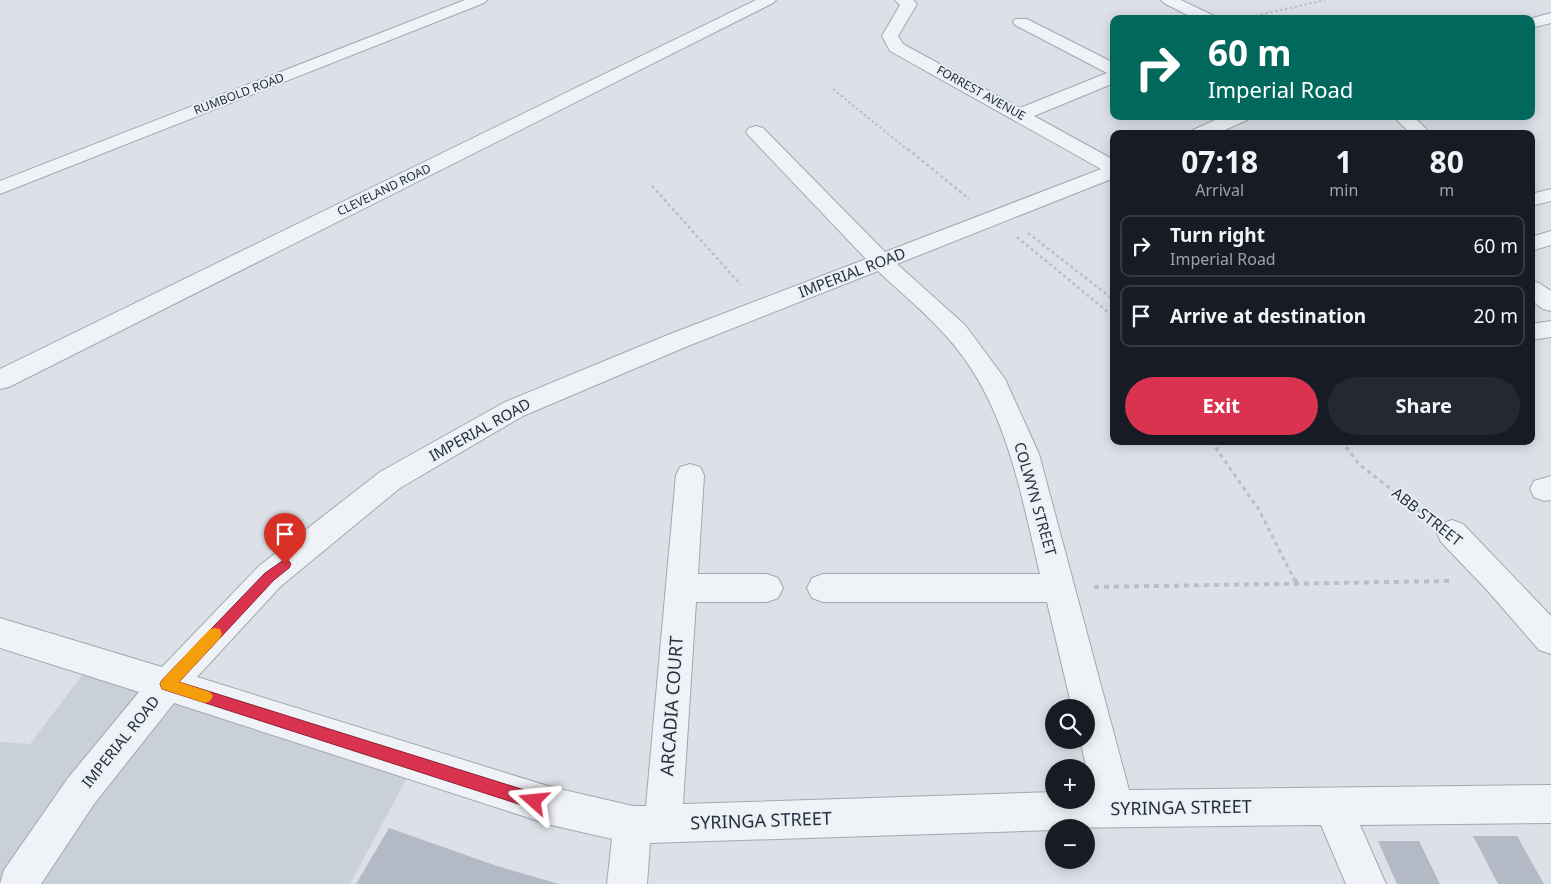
<!DOCTYPE html>
<meta charset="utf-8">
<style>
body{margin:0;font-family:"Noto Sans",sans-serif;background:#242831;color:#f1f3f6;height:100vh;display:flex;flex-direction:column;font-size:19px;white-space:nowrap}
*{box-sizing:border-box;margin:0}
p{font-size:16px;color:#9ea1a6}
.icon{flex:none;width:28px;height:28px;fill:none;stroke:currentColor;stroke-width:2;stroke-linecap:round;stroke-linejoin:round}
.map{position:relative;flex:1;overflow:hidden}
.panel{position:absolute;left:1110px;top:130px;width:425px;height:315px;display:flex;flex-direction:column;background:#171b24;border-radius:10px;box-shadow:0 2px 12px #0003}
.panel>*{flex:none}
.guide{position:absolute;left:1110px;top:15px;width:425px;height:105px;border-radius:10px;box-shadow:0 2px 12px #0003;background:#00695c;color:#fff;overflow:hidden}
.controls{position:absolute;left:1045px;top:699px;display:grid;gap:10px}
.controls a{display:grid;place-items:center;width:50px;height:50px;border-radius:50%;background:#171b24;box-shadow:0 2px 12px #0003;font-size:25px}
.pin{position:absolute;display:grid;place-items:center;width:42px;height:42px;color:#fff;margin:-51px -21px;border-radius:50% 50% 50% 0;rotate:-45deg;box-shadow:0 0 5px #0007}
.pin .icon{rotate:45deg}
.me{position:absolute;width:55px;margin:-28px;rotate:288deg;stroke-linejoin:round;filter:drop-shadow(0 0 4px #0008)}
.turn{display:flex;align-items:center;gap:18px;height:105px;padding:0 15px;font-size:22px}
.turn .icon{width:65px;height:65px;stroke-width:2.5}
.turn b{display:block;font-size:35px;line-height:42px}
.eta{display:flex;justify-content:space-evenly;align-items:center;height:85px;text-align:center}
.eta b{font-size:30px;font-weight:700;line-height:35px}
.cta{display:flex;gap:10px;margin-top:auto;padding:10px 15px}
.cta a{flex:1;height:58px;border-radius:30px;background:#da3350;color:#fff;font-size:20px;font-weight:700;line-height:58px;text-align:center}
.cta a+a{background:#242831;color:#f1f3f6}
ul{padding:0;list-style:none}
li{display:flex;align-items:center;gap:15px;height:62px;margin:0 10px 8px;padding:0 5px;border:2px solid #363941;border-radius:10px}
li div{flex:1}
li b{display:block;font-size:19px}
li em{font-style:normal}
.map>svg:first-child{display:block}
.built{fill:#cad0da}
.building{fill:#b3bac5}
.lines{fill:none;stroke-linecap:round;stroke-linejoin:round}
.minor-casing{stroke:#a1a8b2;stroke-width:2}
.path-far3{stroke:#babfc6;stroke-width:2;stroke-dasharray:2.5 2.5;stroke-linecap:butt}
.path-far2{stroke:#babfc6;stroke-width:2.5;stroke-dasharray:3 3;stroke-linecap:butt}
.path-far1{stroke:#babfc6;stroke-width:3;stroke-dasharray:4 4;stroke-linecap:butt}
.path{stroke:#babfc6;stroke-width:4;stroke-dasharray:5 5;stroke-linecap:butt}
.minor{fill:#eff2f6;fill-rule:evenodd}
.route{fill:#da3350;stroke:#8e2134}
.slow{fill:#f59e0b}
.labels{text-anchor:middle;stroke-width:4;stroke-linejoin:round;paint-order:stroke}
.far-street-label{font-size:12px;fill:#242f3f;stroke:#ebf0f5}
.street-label{font-size:15px;fill:#242f3f;stroke:#ebf0f5}
.near-street-label{font-size:18px;fill:#242f3f;stroke:#ebf0f5}
</style>
<div class="map">
<svg width="1551" height="884" viewBox="0 0 1551 884">
<rect width="100%" height="100%" fill="#dce1e8"/>
<polygon class="built" points="92,662 415,763 350,884 0,884 0,742 30,744"/>
<g class="building">
<polygon points="389,828 497,866 559,884 356,884"/>
<polygon points="1473,836 1517,836 1544,884 1498,884"/>
<polygon points="1378,841 1419,841 1440,884 1397,884"/>
</g>
<g class="lines">
<g class="minor-casing">
<g id="minor">
<polygon points="465,0 487,0 484,3 0,194 0,181"/>
<polygon points="756,0 776,0 773,3 9,387 0,389 0,369"/>
<path d="M895 0H913L917 4 898 36 903 44 1020 108 1107 73 1015 25 1013 22 1015 19H1027L1114 63V83L1034 116 1114 160V178L897 264 965 325 1005 379 1039 454 1129 790 1551 785V823L1360 825 1386 884H1346L1321 825 1054 828V830L650 843 647 884H607L612 839 551 825 174 703 94 804 41 884H0L4 870 68 778 139 692 0 648V618L162 667 259 566 380 472 505 402 670 334 866 259 749 136 746 132 749 128 756 126 763 128 885 252 1101 169 890 51 882 36 900 5ZM878 271C901 293 926 313 947 337 1006 402 1020 491 1040 574H823L812 578 807 588 812 598 823 602H1047L1072 708H1086V740H1080L1092 791H1086V800H1054V792L683 804 696 602H767L778 598 783 588 778 578 767 574H698L704 475 700 467 690 464 680 467 676 475 646 806H633L551 787 197 677 281 586 400 488 523 416 688 346Z"/>
<polygon points="1161,0 1181,0 1214,16 1216,19 1195,19 1164,3"/>
<polygon points="1551,13 1551,23 1531,28 1531,19 1529,19"/>
<polygon points="1224,116 1249,116 1247,120 1216,134 1191,134 1193,130"/>
<polygon points="1393,116 1413,116 1431,134 1411,134"/>
<polygon points="1551,189 1551,201 1531,206 1531,194"/>
<polygon points="1551,231 1551,245 1531,251 1531,237"/>
<polygon points="1531,281 1539,283 1551,291 1551,311 1543,309 1531,300"/>
<polygon points="1551,321 1551,337 1531,340 1531,324"/>
<polygon points="1551,476 1551,500 1544,501 1534,497 1530,489 1534,481"/>
<polygon points="1452,520 1463,524 1551,616 1551,654 1539,650 1487,590 1441,542 1437,533 1441,524"/>
</g>
</g>
<g class="path-far3">
<polyline points="1241,19 1325,0"/>
<polyline points="833,89 909,151"/>
</g>
<g class="path-far2">
<polyline points="908,149 969,199"/>
<polyline points="652,186 741,285"/>
<polyline points="1028,233 1114,300"/>
<polyline points="1017,237 1114,317"/>
</g>
<g class="path-far1">
<polyline points="1211,441 1259,510 1295,581"/>
<polyline points="1341,441 1360,465 1424,515"/>
</g>
<g class="path">
<polyline points="1295,579 1297,584"/>
<polyline points="1094,587 1451,581"/>
</g>
<use href="#minor" class="minor"/>
</g>
<polygon class="route" points="285,559 289,561 291,564 289,568 274,580 179,682 534,793 539,795 541,801 539,806 534,809 162,689 160,684 162,680 265,573"/>
<polygon class="slow" points="215,628 220,629 222,634 220,638 179,682 210,692 213,696 210,701 205,703 162,689 160,684 162,680 210,629"/>
<g class="labels">
<g class="far-street-label">
<text transform="translate(981 93) rotate(29)" y="4">FORREST AVENUE</text>
<text transform="translate(239 94) rotate(-21)" y="4">RUMBOLD ROAD</text>
<text transform="translate(384 190) rotate(-26)" y="4">CLEVELAND ROAD</text>
</g>
<g class="street-label">
<text transform="translate(852 273) rotate(-21)" y="5">IMPERIAL ROAD</text>
<text transform="translate(480 430) rotate(-29)" y="5">IMPERIAL ROAD</text>
<text transform="translate(1035 499) rotate(74)" y="5">COLWYN STREET</text>
<text transform="translate(1427 517) rotate(38)" y="5">ABB STREET</text>
<text transform="translate(121 742) rotate(-51)" y="5">IMPERIAL ROAD</text>
</g>
<g class="near-street-label">
<text transform="translate(672 706) rotate(-86)" y="6">ARCADIA COURT</text>
<text transform="translate(1181 808) rotate(-1)" y="6">SYRINGA STREET</text>
<text transform="translate(761 821) rotate(-2)" y="6">SYRINGA STREET</text>
</g>
</g>
</svg>
<div class="controls">
<a><svg class="icon" aria-label="search" viewBox="0 0 24 24"><circle cx="10" cy="10" r="6"/><path d="M15 15l6 6"/></svg></a>
<a>+</a>
<a>−</a>
</div>
<div class="pin" style="left:285px;top:564px;background:#d93025"><svg class="icon" aria-label="arrive" viewBox="0 0 24 24"><path d="M6 21V4h12l-3 4 3 4H6"/></svg></div>
<svg class="me" style="left:534px;top:801px" viewBox="-20 -20 40 40"><path d="M0-17L14 15 0 8-14 15z" fill="#da3350" stroke="#fff" stroke-width="4"/></svg>
<div class="guide">
<div class="turn"><svg class="icon" aria-label="right" viewBox="0 0 24 24"><path d="M7 20v-9h11M14 6l5 5-5 5"/></svg><div><b>60 m</b>Imperial Road</div></div>
</div>
<section class="panel">
<div class="eta">
<div><b>07:18</b><p>Arrival</p></div>
<div><b>1</b><p>min</p></div>
<div><b>80</b><p>m</p></div>
</div>
<ul>
<li><svg class="icon" aria-label="right" viewBox="0 0 24 24"><path d="M7 20v-9h11M14 6l5 5-5 5"/></svg><div><b>Turn right</b><p>Imperial Road</p></div><em>60 m</em></li>
<li><svg class="icon" aria-label="arrive" viewBox="0 0 24 24"><path d="M6 21V4h12l-3 4 3 4H6"/></svg><div><b>Arrive at destination</b></div><em>20 m</em></li>
</ul>
<div class="cta"><a>Exit</a><a>Share</a></div>
</section>
</div>
